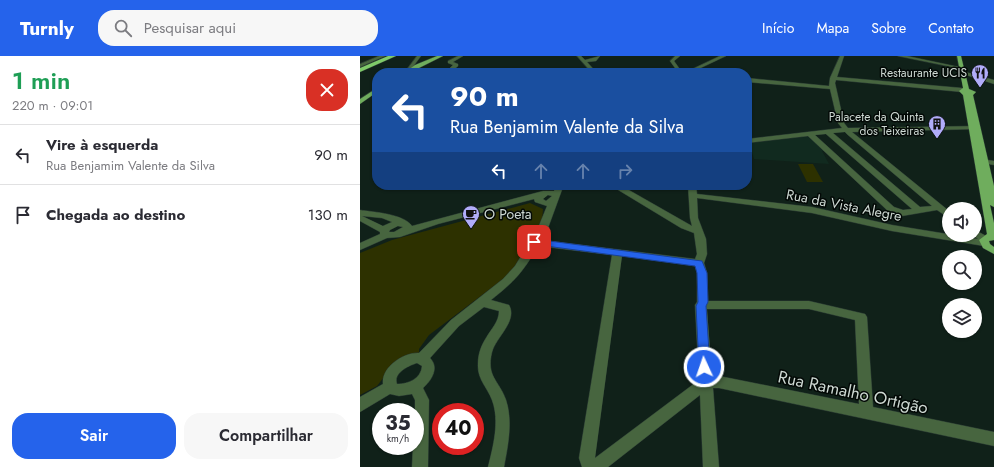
<!DOCTYPE html>
<html lang="pt">
<meta charset="utf-8">
<style>
body{margin:0;font-family:Jost,sans-serif;background:#f7f7f7;color:#2b2b33;height:100vh;display:flex;flex-direction:column;font-size:15px;white-space:nowrap}
*{box-sizing:border-box;margin:0}
p{font-size:13px;color:#7c7c81}
.icon{flex:none;width:22px;height:22px;fill:none;stroke:currentColor;stroke-width:2;stroke-linecap:round;stroke-linejoin:round}
.map{position:relative;flex:1;overflow:hidden}
.panel{display:flex;flex-direction:column;background:#fff;width:360px}
.panel>*{flex:none}
.banner{position:absolute;left:12px;top:12px;width:380px;height:122px;border-radius:16px;box-shadow:0 1px 3px #0004;background:#1a4fa0;color:#fff;overflow:hidden}
.tools{position:absolute;left:582px;top:146px;display:grid;gap:8px}
.tools a{display:grid;place-items:center;width:40px;height:40px;border-radius:50%;background:#fff;box-shadow:0 1px 3px #0004;font-size:20px}
.speed{position:absolute;left:12px;top:347px;display:flex;gap:8px;font-size:20px;font-weight:700;text-align:center}
.speed>*{display:grid;place-content:center;width:52px;height:52px;border-radius:50%;background:#fff;box-shadow:0 1px 3px #0004;line-height:1}
.speed small{font-size:10px;font-weight:400}
.speed .limit{border:6px solid #d22;background:#fff;color:#111}
.pin{position:absolute;display:grid;place-items:center;width:34px;height:34px;color:#fff;margin:-17px;border-radius:8px;box-shadow:0 2px 6px #0006}
.me{position:absolute;width:44px;margin:-22px;rotate:357deg;stroke-linejoin:round;filter:drop-shadow(0 0 3px #0008)}
.turn{display:flex;align-items:center;gap:14px;height:84px;padding:0 12px;font-size:18px}
.turn .icon{width:52px;height:52px;stroke-width:2.5}
.turn b{display:block;font-size:28px;line-height:34px}
.lanes{display:flex;align-items:center;height:38px;padding:0 12px;background:#0003;justify-content:center;gap:20px;direction:ltr}
.lanes .off{opacity:.35}
.round{display:grid;place-items:center;flex:none;width:42px;height:42px;border-radius:16px;background:#f7f7f7}
.summary{display:flex;align-items:center;justify-content:space-between;height:68px;padding:0 12px}
h1{font-size:24px;font-weight:600;line-height:30px;color:#1e9e55}
.cta{display:flex;gap:8px;margin-top:auto;padding:8px 12px}
.cta a{flex:1;height:46px;border-radius:16px;background:#2563eb;color:#fff;font-size:16px;font-weight:600;line-height:46px;text-align:center}
.cta a+a{background:#f7f7f7;color:#2b2b33}
ul{padding:0;list-style:none}
li{display:flex;align-items:center;gap:12px;height:60px;padding:0 12px;border-top:1px solid #e1e1e2}
li div{flex:1}
li b{display:block;font-size:15px}
li em{font-style:normal}
header{display:flex;align-items:center;gap:24px;box-sizing:border-box;height:56px;padding:0 20px;background:#2563eb;color:#fff}
header strong{font-size:19px}
nav{display:flex;gap:22px;margin-inline-start:auto;font-size:14px}
.search{width:280px;height:36px;background:#f7f7f7;display:flex;align-items:center;gap:10px;box-sizing:border-box;padding:0 14px;border-radius:16px;color:#7c7c81;font-size:15px}
main{display:flex;flex:1;min-height:0}
.map>svg:first-child{display:block}
.built{fill:#112a1f}
.green{fill:#2d3100}
.lines{fill:none;stroke-linecap:round;stroke-linejoin:round}
.minor-casing{stroke:#2a3b33;stroke-width:1}
.major-casing{stroke:#2a3b33;stroke-width:1}
.highway-casing{stroke:#2a3b33;stroke-width:1}
.minor{fill:#47653f;fill-rule:evenodd}
.major{fill:#6fad5d;fill-rule:evenodd}
.highway{fill:#7fca69;fill-rule:evenodd}
.route{fill:#2563eb;stroke:#184099}
.labels{text-anchor:middle;stroke-width:3;stroke-linejoin:round;paint-order:stroke}
.far-poi-label{font-size:12px;fill:#cdd8d2;stroke:#030906;text-anchor:end}
.street-label{font-size:14px;fill:#cdd8d2;stroke:#030906}
.poi-label{font-size:14px;fill:#cdd8d2;stroke:#030906;text-anchor:start}
.near-street-label{font-size:17px;fill:#cdd8d2;stroke:#030906}
</style>
<header>
<strong>Turnly</strong>
<div class="search"><svg class="icon" aria-label="search" viewBox="0 0 24 24"><circle cx="10" cy="10" r="6"/><path d="M15 15l6 6"/></svg>Pesquisar aqui</div>
<nav><a>Início</a><a>Mapa</a><a>Sobre</a><a>Contato</a></nav>
</header>
<main>
<section class="panel">
<div class="summary"><div><h1>1 min</h1><p>220 m · 09:01</p></div><a class="round" style="background:#d93025;color:#fff"><svg class="icon" aria-label="close" viewBox="0 0 24 24"><path d="M6 6l12 12M18 6L6 18"/></svg></a></div>
<ul>
<li><svg class="icon" aria-label="left" viewBox="0 0 24 24"><path d="M17 20v-9H6M10 6l-5 5 5 5"/></svg><div><b>Vire à esquerda</b><p>Rua Benjamim Valente da Silva</p></div><em>90 m</em></li>
<li><svg class="icon" aria-label="arrive" viewBox="0 0 24 24"><path d="M6 21V4h12l-3 4 3 4H6"/></svg><div><b>Chegada ao destino</b></div><em>130 m</em></li>
</ul>
<div class="cta"><a>Sair</a><a>Compartilhar</a></div>
</section>
<div class="map">
<svg width="634" height="411" viewBox="0 0 634 411">
<rect width="100%" height="100%" fill="#102119"/>
<polygon class="built" points="449,80 465,94 462,95 469,108 394,103 389,87"/>
<g class="green">
<polygon points="438,108 453,108 463,126 447,126"/>
<polygon points="170,147 183,153 182,166 155,213 138,227 69,279 59,293 59,298 34,308 17,330 0,339 0,197 32,184"/>
</g>
<g class="lines">
<g class="minor-casing">
<g id="minor">
<polygon points="19,0 25,0 0,11 0,8"/>
<polygon points="57,0 61,0 52,12 48,12"/>
<polygon points="98,0 103,0 93,6 98,8 98,10 90,17 85,17 93,9 88,7 88,5"/>
<polygon points="217,0 221,0 225,4 240,0 236,5 227,6 237,17 232,17"/>
<polygon points="315,0 320,0 314,5 319,12 318,17 314,17 315,12 310,5"/>
<polygon points="360,0 366,0 330,17 324,17"/>
<path d="M480 0H484L477 21 602 32 605 34 602 36 476 24 475 27 484 67 488 72 619 70 620 71 617 73 492 76 589 155V162L577 154 542 160 528 155 448 80 387 87V83L482 72 478 67 470 33 387 26V22L469 30 470 22ZM485 76 488 79 572 150 560 151 473 77ZM466 78 552 153 543 154 534 151 455 79Z"/>
<polygon points="538,0 547,0 604,12 602,13"/>
<polygon points="602,15 634,24 634,28 600,17"/>
<polygon points="622,103 634,105 634,109 622,107"/>
<path d="M196 129H201L203 131 188 172 181 184 335 203 337 198 334 177 321 172 250 129H260L332 170 330 162 328 129H336L337 138 452 151 532 169 618 183 612 179H615V174L628 181 629 187 624 190 532 175 452 157 337 142 338 162 346 183 347 198 344 207 347 217 348 245H449L505 258 507 261 513 351 634 376V390L359 332H353L359 411H343L340 339 248 411H222L219 402 252 199 178 190C163 216 155 225 131 244L149 249C158 265 136 281 132 296 126 321 139 324 146 344 153 365 148 390 144 411H128C133 391 140 365 132 344 127 331 117 323 118 308 118 298 121 290 126 282 131 273 139 266 139 255L124 251 99 270 70 302C80 312 71 325 63 332L69 344 68 411H52L53 390H55V344L52 338 39 340 30 338 0 356V341L23 328C21 311 44 296 59 297L91 264 143 223 155 210 178 172 187 150 175 146 174 143 78 168 40 181 27 182 0 194V187L20 178V176L0 165V154C14 156 44 158 52 170L183 135H194ZM188 139 192 140 186 145 183 143ZM2 160 22 162 32 166 23 170ZM38 170 43 171 34 176H29L30 174ZM262 200 335 210 337 217V246L335 249 339 324 235 402ZM347 253H449L495 264 499 348 359 320H352ZM57 307 62 310C61 323 48 328 37 328 33 317 48 310 57 307Z"/>
</g>
</g>
<g class="major-casing">
<g id="major">
<polygon points="77,0 83,0 49,17 44,17 55,9"/>
<polygon points="597,0 601,0 609,33 616,36 613,39 634,130 634,151 630,149 634,167 634,184 629,185 630,188 634,191 634,198 623,192 619,184 627,178 603,39 599,35 603,32"/>
<polygon points="17,32 17,36 0,48 0,43"/>
</g>
</g>
<g class="highway-casing">
<polygon id="highway" points="28,0 36,0 0,16 0,12"/>
</g>
<use href="#minor" class="minor"/>
<use href="#major" class="major"/>
<use href="#highway" class="highway"/>
</g>
<polygon class="route" points="174,183 342,205 347,217 348,246 346,250 350,311 349,315 344,316 340,315 339,311 336,250 338,246 337,217 335,210 171,188 171,184"/>
<defs>
<g id="restaurant-pin" transform="scale(0.9)"><path d="M0 17L-7.5 6A9.5 9.5 0 1 1 7.5 6Z" fill="#b1adfa" stroke="#030906"/><path d="M-5-6h1v4h1v-4h1v4h1v-4h1v5L-1.5 .5V6h-2V.5L-5-1ZM5-6V6H3V1.5H1.5Q1.5-4 5-6Z" fill="#111"/></g>
<g id="building-pin" transform="scale(0.9)"><path d="M0 17L-7.5 6A9.5 9.5 0 1 1 7.5 6Z" fill="#b1adfa" stroke="#030906"/><path d="M-4-6H4V6H1V3H-1V6H-4ZM-2.5-4.3h1.7v1.8h-1.7ZM.8-4.3h1.7v1.8H.8ZM-2.5-1h1.7V.8h-1.7ZM.8-1h1.7V.8H.8Z" fill="#111"/></g>
<g id="cafe-pin" transform="scale(0.9)"><path d="M0 17L-7.5 6A9.5 9.5 0 1 1 7.5 6Z" fill="#b1adfa" stroke="#030906"/><path d="M-5.5-4.5H6V0H3Q3 3.5 0 3.5H-2.5Q-5.5 3.5-5.5 0ZM3-3.2v2h1.7v-2ZM-6 4.5H4V6H-6Z" fill="#111"/></g>
</defs>
<g fill-rule="evenodd">
<use href="#restaurant-pin" x="620" y="17"/>
<use href="#building-pin" x="577" y="68"/>
<use href="#cafe-pin" x="111" y="158"/>
</g>
<g class="labels">
<g class="far-poi-label">
<text x="607" y="21">Restaurante UCIS</text>
<text x="564" y="65">Palacete da Quinta<tspan x="564" dy="14">dos Teixeiras</tspan></text>
</g>
<g class="street-label">
<text transform="translate(484 149) rotate(11)" y="5">Rua da Vista Alegre</text>
</g>
<g class="poi-label">
<text x="124" y="163">O Poeta</text>
</g>
<g class="near-street-label">
<text transform="translate(493 336) rotate(12)" y="6">Rua Ramalho Ortigão</text>
</g>
</g>
</svg>
<div class="tools">
<a><svg class="icon" aria-label="sound" viewBox="0 0 24 24"><path d="M4 9h4l5-4v14l-5-4H4zM17 9q2 3 0 6"/></svg></a>
<a><svg class="icon" aria-label="search" viewBox="0 0 24 24"><circle cx="10" cy="10" r="6"/><path d="M15 15l6 6"/></svg></a>
<a><svg class="icon" aria-label="layers" viewBox="0 0 24 24"><path d="M12 4l9 5-9 5-9-5zM3 14l9 5 9-5"/></svg></a>
</div>
<div class="speed"><div>35<small>km/h</small></div><div class="limit">40</div></div>
<div class="pin" style="left:174px;top:186px;background:#d93025"><svg class="icon" aria-label="arrive" viewBox="0 0 24 24"><path d="M6 21V4h12l-3 4 3 4H6"/></svg></div>
<svg class="me" style="left:344px;top:311px" viewBox="-20 -20 40 40"><circle r="17" fill="#2563eb" stroke="#fff" stroke-width="3"/><path d="M0-11L8 9 0 5-8 9z" fill="#fff"/></svg>
<div class="banner">
<div class="turn"><svg class="icon" aria-label="left" viewBox="0 0 24 24"><path d="M17 20v-9H6M10 6l-5 5 5 5"/></svg><div><b>90 m</b>Rua Benjamim Valente da Silva</div></div>
<div class="lanes"><svg class="icon" aria-label="left" viewBox="0 0 24 24"><path d="M17 20v-9H6M10 6l-5 5 5 5"/></svg><svg class="icon off" aria-label="ahead" viewBox="0 0 24 24"><path d="M12 20V5M6 11l6-6 6 6"/></svg><svg class="icon off" aria-label="ahead" viewBox="0 0 24 24"><path d="M12 20V5M6 11l6-6 6 6"/></svg><svg class="icon off" aria-label="right" viewBox="0 0 24 24"><path d="M7 20v-9h11M14 6l5 5-5 5"/></svg></div>
</div>
</div>
</main>
